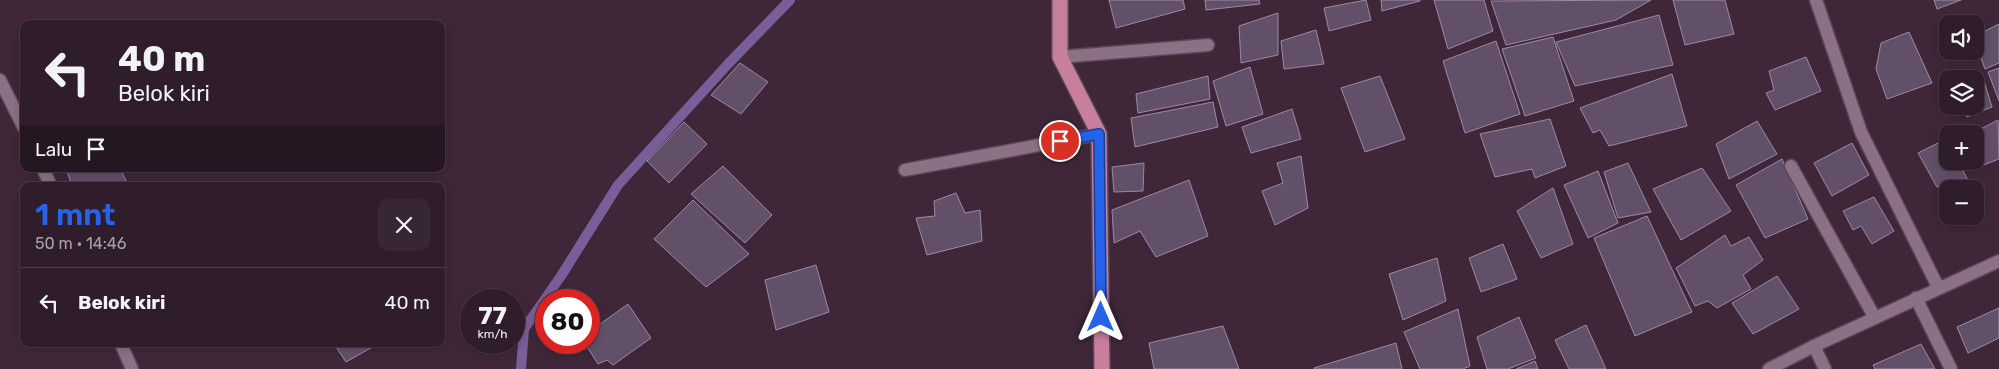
<!DOCTYPE html>
<html lang="id">
<meta charset="utf-8">
<style>
body{margin:0;font-family:Rubik,sans-serif;background:#372633;color:#f1f3f6;height:100vh;display:flex;flex-direction:column;font-size:19px;white-space:nowrap}
*{box-sizing:border-box;margin:0}
p{font-size:16px;color:#a7a2a9}
.icon{flex:none;width:28px;height:28px;fill:none;stroke:currentColor;stroke-width:2;stroke-linecap:round;stroke-linejoin:round}
.map{position:relative;flex:1;overflow:hidden}
.details{position:absolute;left:20px;top:182px;width:425px;height:165px;display:flex;flex-direction:column;background:#2f1d2b;border-radius:10px;box-shadow:0 2px 8px #0003,0 0 0 1px #4a3b47}
.details>*{flex:none}
.hud{position:absolute;left:20px;top:20px;width:425px;height:152px;border-radius:10px;box-shadow:0 2px 8px #0003,0 0 0 1px #4a3b47;background:#2f1d2b;color:#f1f3f6;overflow:hidden}
.buttons{position:absolute;left:1939px;top:15px;display:grid;gap:10px}
.buttons a{display:grid;place-items:center;width:45px;height:45px;border-radius:10px;background:#2f1d2b;box-shadow:0 2px 8px #0003,0 0 0 1px #4a3b47;font-size:25px}
.speed{position:absolute;left:460px;top:289px;display:flex;gap:10px;font-size:25px;font-weight:700;text-align:center}
.speed>*{display:grid;place-content:center;width:65px;height:65px;border-radius:50%;background:#2f1d2b;box-shadow:0 2px 8px #0003,0 0 0 1px #4a3b47;line-height:1}
.speed small{font-size:12px;font-weight:400}
.speed .limit{border:8px solid #d22;background:#fff;color:#111}
.pin{position:absolute;display:grid;place-items:center;width:42px;height:42px;color:#fff;margin:-21px;border:2px solid #fff;border-radius:50%;box-shadow:0 1px 5px #0007}
.me{position:absolute;width:55px;margin:-28px;rotate:0deg;stroke-linejoin:round;filter:drop-shadow(0 0 4px #0008)}
.turn{display:flex;align-items:center;gap:18px;height:105px;padding:0 15px;font-size:22px}
.turn .icon{width:65px;height:65px;stroke-width:2.5}
.turn b{display:block;font-size:35px;line-height:42px}
.then{display:flex;align-items:center;height:48px;padding:0 15px;background:#0003;gap:10px;font-size:19px}
.round{display:grid;place-items:center;flex:none;width:52px;height:52px;border-radius:10px;background:#372633}
.overview{display:flex;align-items:center;justify-content:space-between;height:85px;padding:0 15px}
h1{font-size:30px;font-weight:600;line-height:38px;color:#2563eb}
ul{padding:0;list-style:none}
li{display:flex;align-items:center;gap:15px;height:70px;padding:0 15px;border-top:1px solid #4a3b47}
li div{flex:1}
li b{display:block;font-size:19px}
li em{font-style:normal}
.map>svg:first-child{display:block}
.lines{fill:none;stroke-linecap:round;stroke-linejoin:round}
.stream{stroke:#785f99;stroke-width:10}
.building{fill:#625069;stroke:#9d89a4}
.street-casing{stroke:#594554;stroke-width:15}
.secondary-casing{stroke:#594554;stroke-width:15}
.highway-casing{stroke:#594554;stroke-width:18}
.street{stroke:#8c7085;stroke-width:12}
.secondary{stroke:#8c7085;stroke-width:12}
.highway{stroke:#c77f9b;stroke-width:15}
.route-casing{stroke:#184099;stroke-width:12}
.route{stroke:#2563eb;stroke-width:9}
</style>
<div class="map">
<svg width="1999" height="369" viewBox="0 0 1999 369">
<rect width="100%" height="100%" fill="#3f2739"/>
<g class="lines">
<polyline class="stream" points="521,369 524,329 561,276 618,185 728,64 790,0"/>
</g>
<g class="building">
<polygon points="1109,0 1183,0 1185,9 1116,28"/>
<polygon points="1205,0 1259,0 1260,4 1206,10"/>
<polygon points="1366,0 1371,20 1329,31 1324,8"/>
<polygon points="1381,0 1420,0 1420,1 1382,11"/>
<polygon points="1434,0 1484,0 1493,31 1448,49"/>
<polygon points="1651,0 1616,20 1506,45 1491,1"/>
<polygon points="1673,0 1725,0 1734,34 1685,45"/>
<polygon points="1934,0 1961,0 1937,9"/>
<polygon points="1278,13 1278,55 1241,63 1239,26"/>
<polygon points="1659,15 1673,65 1575,86 1556,42"/>
<polygon points="1999,24 1999,63 1985,69 1975,42 1975,36"/>
<polygon points="1316,30 1324,64 1284,69 1281,41"/>
<polygon points="1909,32 1932,83 1887,99 1876,69 1881,43"/>
<polygon points="1553,37 1574,101 1525,116 1502,49"/>
<polygon points="1496,41 1520,114 1465,133 1443,61"/>
<polygon points="1806,57 1821,91 1775,110 1766,93 1774,90 1769,71"/>
<polygon points="740,63 768,82 741,114 711,95"/>
<polygon points="1250,67 1263,114 1226,126 1213,81"/>
<polygon points="1999,68 1999,101 1988,72"/>
<polygon points="1968,71 1972,79 1948,79 1947,77"/>
<polygon points="1672,74 1687,126 1609,146 1600,130 1593,133 1580,108"/>
<polygon points="1208,76 1210,99 1138,113 1136,94"/>
<polygon points="1380,76 1405,139 1365,152 1341,88"/>
<polygon points="1984,81 1992,107 1967,117 1962,106 1975,106 1975,82"/>
<polygon points="1213,102 1218,127 1135,147 1131,118"/>
<polygon points="1292,109 1301,139 1251,153 1242,127"/>
<polygon points="1550,119 1566,166 1535,178 1532,169 1495,177 1480,134"/>
<polygon points="1998,120 1999,159 1981,166 1975,156 1975,134 1971,134"/>
<polygon points="1757,121 1777,154 1729,179 1716,144"/>
<polygon points="684,122 707,144 669,183 647,161"/>
<polygon points="1948,138 1948,161 1967,161 1960,165 1972,188 1970,189 1948,189 1948,193 1944,184 1937,187 1918,153"/>
<polygon points="1852,143 1869,175 1832,196 1814,163"/>
<polygon points="1301,156 1308,208 1275,225 1262,191 1283,183 1277,163"/>
<polygon points="1782,159 1808,219 1765,238 1736,185"/>
<polygon points="1144,163 1143,191 1114,192 1112,167"/>
<polygon points="1628,163 1651,212 1618,218 1604,172"/>
<polygon points="723,166 772,215 745,243 691,194"/>
<polygon points="1702,168 1731,211 1681,240 1653,189"/>
<polygon points="73,169 120,169 129,186 72,186 67,171"/>
<polygon points="1598,171 1618,223 1588,238 1564,185"/>
<polygon points="1189,180 1208,236 1156,257 1140,231 1114,243 1112,210"/>
<polygon points="1553,188 1573,244 1541,258 1517,211"/>
<polygon points="956,193 965,213 980,210 982,241 927,255 916,218 935,216 934,201"/>
<polygon points="1874,197 1894,231 1872,244 1861,226 1853,230 1843,211"/>
<polygon points="693,200 749,254 706,287 654,239"/>
<polygon points="1647,216 1692,312 1635,336 1594,238"/>
<polygon points="1725,235 1731,246 1749,237 1763,260 1743,275 1751,289 1717,308 1708,301 1695,306 1676,268"/>
<polygon points="1503,244 1517,279 1481,292 1469,258"/>
<polygon points="1437,258 1446,301 1403,320 1389,274"/>
<polygon points="816,265 829,312 776,330 765,280"/>
<polygon points="1777,276 1799,309 1753,334 1732,303"/>
<polygon points="628,304 651,338 613,365 607,360 598,364 584,342 589,342 589,332"/>
<polygon points="1999,308 1999,338 1968,353 1957,327"/>
<polygon points="1458,309 1470,366 1463,369 1420,369 1404,332"/>
<polygon points="1519,317 1536,358 1508,369 1487,369 1477,337"/>
<polygon points="1586,325 1606,369 1569,369 1555,340"/>
<polygon points="1223,326 1239,369 1154,369 1149,343"/>
<polygon points="1396,343 1402,369 1314,369 1314,368"/>
<polygon points="334,344 378,344 346,362"/>
<polygon points="1921,344 1935,369 1875,369 1873,365"/>
<polygon points="1535,361 1538,369 1516,369"/>
</g>
<g class="lines">
<g class="street-casing">
<g id="street">
<polyline points="1816,0 1861,132 1938,287"/>
<polyline points="1060,57 1208,45"/>
<polyline points="0,80 24,128"/>
<polyline points="1791,166 1875,318"/>
<polyline points="43,169 51,186"/>
<polyline points="905,170 1099,134"/>
<polyline points="1916,298 1951,369"/>
<polyline points="121,344 132,369"/>
<polyline points="1814,346 1825,369"/>
</g>
</g>
<g class="secondary-casing">
<polyline id="secondary" points="1769,369 1814,346 1999,261"/>
</g>
<g class="highway-casing">
<polyline id="highway" points="1060,0 1060,57 1099,134 1102,369"/>
</g>
<use href="#street" class="street"/>
<use href="#secondary" class="secondary"/>
<use href="#highway" class="highway"/>
</g>
<g class="lines">
<g class="route-casing">
<polyline id="route" points="1060,141 1099,134 1101,317"/>
</g>
<use href="#route" class="route"/>
</g>
</svg>
<div class="buttons">
<a><svg class="icon" aria-label="sound" viewBox="0 0 24 24"><path d="M4 9h4l5-4v14l-5-4H4zM17 9q2 3 0 6"/></svg></a>
<a><svg class="icon" aria-label="layers" viewBox="0 0 24 24"><path d="M12 4l9 5-9 5-9-5zM3 14l9 5 9-5"/></svg></a>
<a>+</a>
<a>−</a>
</div>
<div class="speed"><div>77<small>km/h</small></div><div class="limit">80</div></div>
<div class="pin" style="left:1060px;top:141px;background:#d93025"><svg class="icon" aria-label="arrive" viewBox="0 0 24 24"><path d="M6 21V4h12l-3 4 3 4H6"/></svg></div>
<svg class="me" style="left:1101px;top:317px" viewBox="-20 -20 40 40"><path d="M0-17L14 15 0 8-14 15z" fill="#2563eb" stroke="#fff" stroke-width="4"/></svg>
<div class="hud">
<div class="turn"><svg class="icon" aria-label="left" viewBox="0 0 24 24"><path d="M17 20v-9H6M10 6l-5 5 5 5"/></svg><div><b>40 m</b>Belok kiri</div></div>
<div class="then">Lalu<svg class="icon" aria-label="arrive" viewBox="0 0 24 24"><path d="M6 21V4h12l-3 4 3 4H6"/></svg></div>
</div>
<section class="details">
<div class="overview"><div><h1>1 mnt</h1><p>50 m · 14:46</p></div><a class="round"><svg class="icon" aria-label="close" viewBox="0 0 24 24"><path d="M6 6l12 12M18 6L6 18"/></svg></a></div>
<ul>
<li><svg class="icon" aria-label="left" viewBox="0 0 24 24"><path d="M17 20v-9H6M10 6l-5 5 5 5"/></svg><div><b>Belok kiri</b></div><em>40 m</em></li>
</ul>
</section>
</div>
